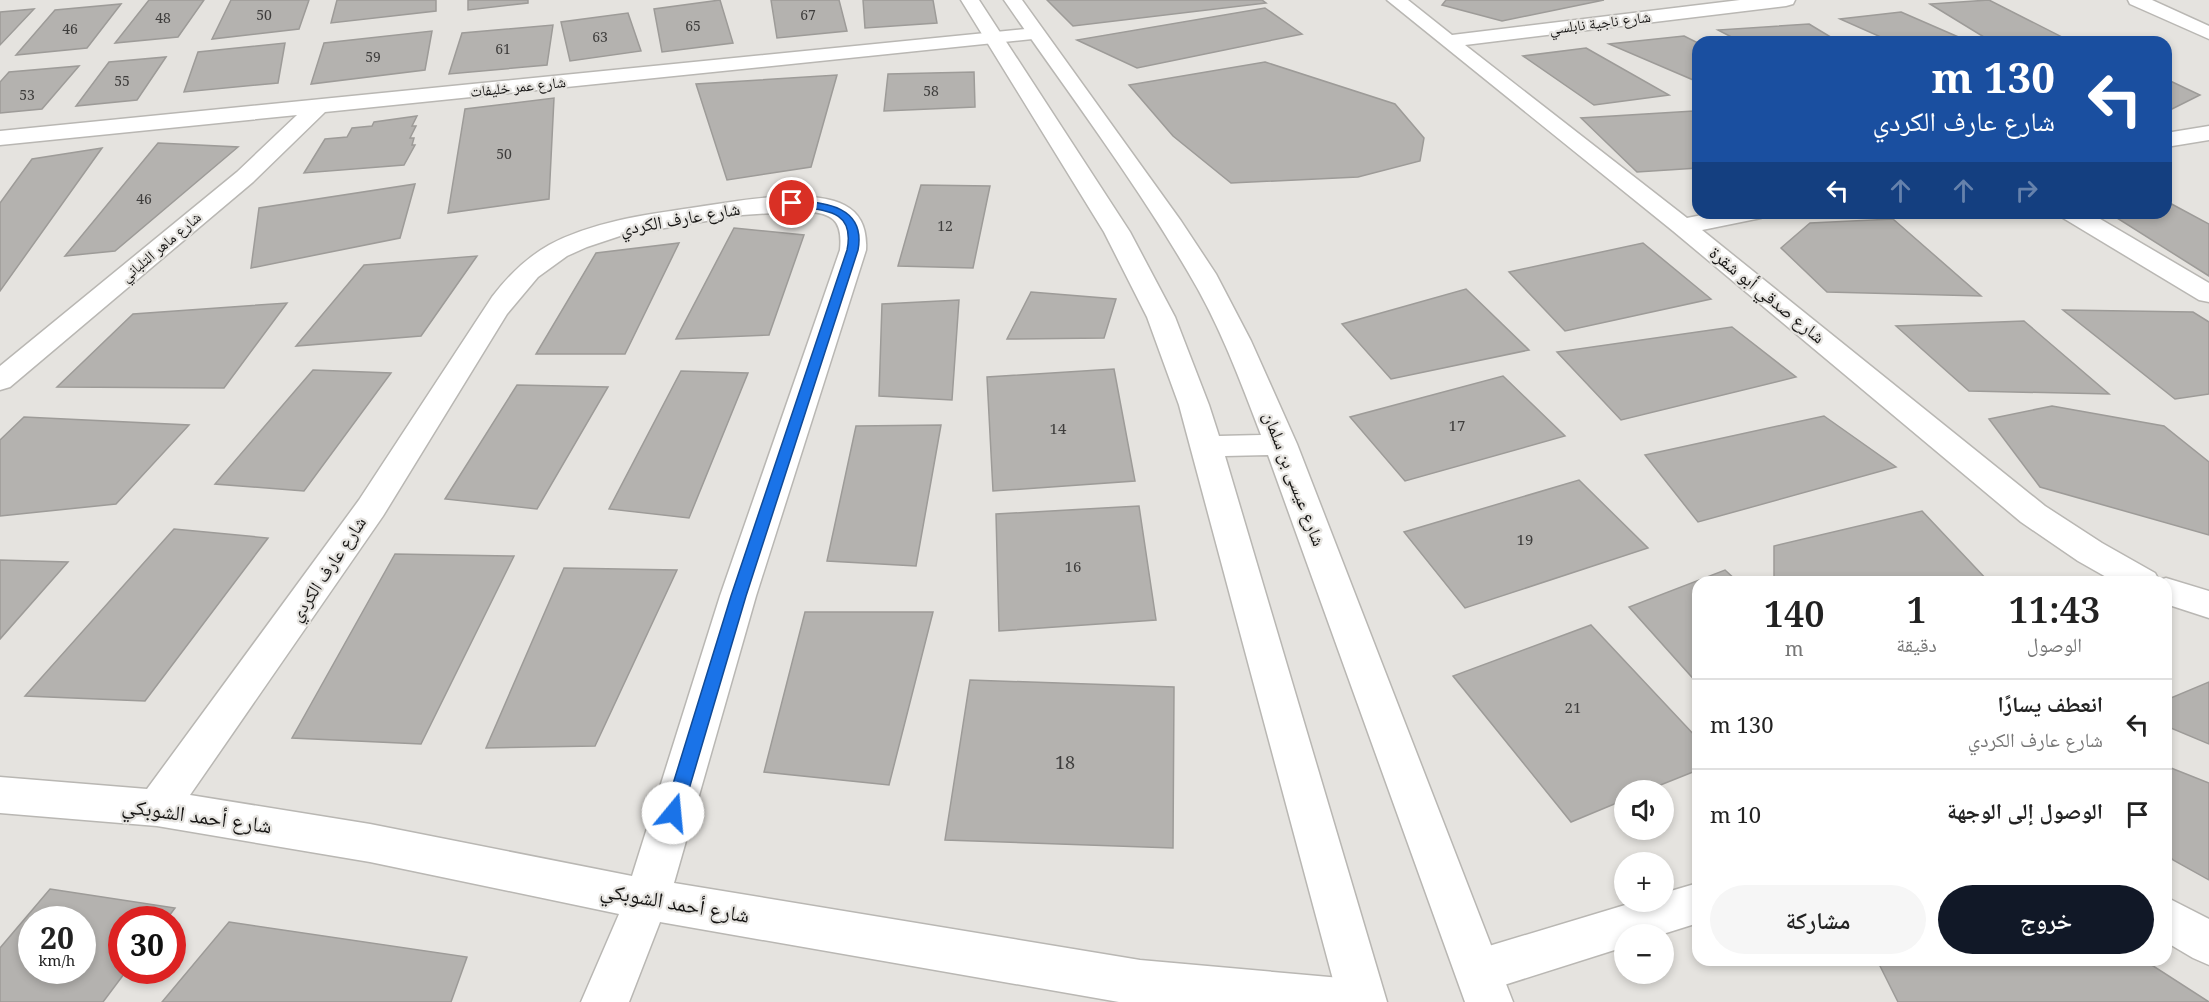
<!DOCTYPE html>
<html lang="ar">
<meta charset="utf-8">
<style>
body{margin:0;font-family:"Noto Serif","Noto Naskh Arabic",serif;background:#f6f6f6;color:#222;direction:rtl;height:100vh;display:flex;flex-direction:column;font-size:22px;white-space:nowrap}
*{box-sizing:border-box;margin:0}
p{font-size:20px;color:#767676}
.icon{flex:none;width:33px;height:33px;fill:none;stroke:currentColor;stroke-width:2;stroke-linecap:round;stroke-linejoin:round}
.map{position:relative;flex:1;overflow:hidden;direction:ltr}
.drawer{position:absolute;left:1692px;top:576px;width:480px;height:390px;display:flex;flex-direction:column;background:#fff;border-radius:18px;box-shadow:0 3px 9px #0003;direction:rtl}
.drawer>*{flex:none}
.top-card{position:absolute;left:1692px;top:36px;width:480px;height:183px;border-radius:18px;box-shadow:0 3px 9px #0003;direction:rtl;background:#1a4fa0;color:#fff;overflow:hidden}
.buttons{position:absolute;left:1614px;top:780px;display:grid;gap:12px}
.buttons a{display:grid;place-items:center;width:60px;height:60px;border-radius:50%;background:#fff;box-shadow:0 3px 9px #0003;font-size:30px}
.speed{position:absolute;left:18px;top:906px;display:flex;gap:12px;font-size:30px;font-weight:700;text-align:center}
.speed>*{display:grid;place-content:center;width:78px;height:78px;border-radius:50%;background:#fff;box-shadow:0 3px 9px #0003;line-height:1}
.speed small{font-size:15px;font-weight:400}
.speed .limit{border:9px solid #d22;background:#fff;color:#111}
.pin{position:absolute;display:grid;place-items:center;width:51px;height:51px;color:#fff;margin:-26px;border:3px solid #fff;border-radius:50%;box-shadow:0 2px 6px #0007}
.me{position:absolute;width:66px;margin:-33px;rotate:17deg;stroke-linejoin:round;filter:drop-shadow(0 0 4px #0008)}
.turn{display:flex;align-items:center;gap:21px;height:126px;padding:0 18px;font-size:27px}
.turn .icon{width:78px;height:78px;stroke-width:2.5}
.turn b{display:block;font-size:42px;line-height:51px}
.lanes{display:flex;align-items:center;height:57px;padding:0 18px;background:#0003;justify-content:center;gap:30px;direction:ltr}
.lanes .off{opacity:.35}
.eta{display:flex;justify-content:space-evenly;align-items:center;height:102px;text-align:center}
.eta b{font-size:36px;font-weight:600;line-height:42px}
.action{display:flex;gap:12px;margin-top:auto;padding:12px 18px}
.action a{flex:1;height:69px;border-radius:36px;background:#111827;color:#fff;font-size:24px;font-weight:600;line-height:69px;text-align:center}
.action a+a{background:#f6f6f6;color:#222}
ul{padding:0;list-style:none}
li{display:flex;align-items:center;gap:18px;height:90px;padding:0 18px;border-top:2px solid #e0e0e0}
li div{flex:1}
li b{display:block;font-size:22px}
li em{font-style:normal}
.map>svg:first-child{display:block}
.building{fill:#b4b2af;stroke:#9d9b98;stroke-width:1.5;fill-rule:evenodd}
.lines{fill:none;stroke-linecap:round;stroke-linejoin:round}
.minor-casing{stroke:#b9b7b3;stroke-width:3}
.tertiary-casing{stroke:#b9b7b3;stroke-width:3}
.minor{fill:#fff;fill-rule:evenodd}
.tertiary{fill:#fff;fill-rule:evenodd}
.route{fill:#1a73e8;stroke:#114b97;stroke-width:1.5}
.labels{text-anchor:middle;stroke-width:4.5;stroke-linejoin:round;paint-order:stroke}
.far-number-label{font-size:14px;fill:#3e3d3c}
.far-street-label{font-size:15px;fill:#171615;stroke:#e5e3df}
.number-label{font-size:15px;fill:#3e3d3c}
.street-label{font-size:18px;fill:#171615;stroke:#e5e3df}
.near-number-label{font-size:18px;fill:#3e3d3c}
.near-street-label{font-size:21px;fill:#171615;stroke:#e5e3df}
</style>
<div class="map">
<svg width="2209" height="1002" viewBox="0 0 2209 1002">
<rect width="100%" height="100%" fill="#e5e3df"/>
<g class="building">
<polygon points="149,0 204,0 178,37 115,43"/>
<polygon points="231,0 309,0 299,29 212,39"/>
<polygon points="337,0 436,0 436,11 331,23"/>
<polygon points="468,0 528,0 528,3 468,10"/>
<polygon points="720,0 733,43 662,52 654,9"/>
<polygon points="771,0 839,0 847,31 777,38"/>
<polygon points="863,0 933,0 937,23 865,28"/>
<polygon points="1047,0 1262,0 1266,3 1073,26"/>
<polygon points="1446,0 1604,0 1502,21 1442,5"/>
<polygon points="1989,0 2066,39 2045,42 1992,42 1930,4"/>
<polygon points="121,4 87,48 16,55 55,10"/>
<polygon points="1265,8 1302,34 1137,68 1077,40"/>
<polygon points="34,9 0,45 0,12"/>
<polygon points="1901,12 1970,42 1892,42 1840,19"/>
<polygon points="628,13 641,51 570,61 561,22"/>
<polygon points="1809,24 1839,42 1741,42 1718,30"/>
<polygon points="553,25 547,65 449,74 462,33"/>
<polygon points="432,31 425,70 311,84 324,43"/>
<polygon points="1684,36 1698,43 1698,82 1609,44"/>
<polygon points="285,43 278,83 184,92 198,52"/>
<polygon points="1586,48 1669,95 1594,105 1523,56"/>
<polygon points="166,57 137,100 76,106 109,62"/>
<polygon points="1265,62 1395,104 1424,138 1420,161 1358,177 1231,183 1173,136 1129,85"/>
<polygon points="79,66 42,109 0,113 0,82 9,72"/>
<polygon points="974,72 975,107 884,111 888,74"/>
<polygon points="837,75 811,167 727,180 696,84"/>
<polygon points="2166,79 2200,95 2166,112"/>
<polygon points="554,98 549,199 448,213 465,109"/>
<polygon points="1694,111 1698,113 1698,168 1637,172 1581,118"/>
<polygon points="417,116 412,126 416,126 410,138 414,138 412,145 415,145 404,165 304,173 325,139 347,137 352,128 372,126 374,122"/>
<polygon points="158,143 238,147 115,251 65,256"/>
<polygon points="102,148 0,291 0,203 32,159"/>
<polygon points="415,184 400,238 251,268 259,208"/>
<polygon points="921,185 990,186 973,268 898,266"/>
<polygon points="2166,201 2209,224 2209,276 2109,213 2166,213"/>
<polygon points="1893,219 1981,296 1827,292 1781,248 1810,223"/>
<polygon points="734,228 804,235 769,335 676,339"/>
<polygon points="679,243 625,354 536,354 596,253"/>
<polygon points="1643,243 1711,299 1565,331 1509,272"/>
<polygon points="477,256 421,336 296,346 364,265"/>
<polygon points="1466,289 1529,350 1391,379 1342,324"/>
<polygon points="1031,292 1116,299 1104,338 1007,339"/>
<polygon points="959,300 952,400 879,396 882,304"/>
<polygon points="287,303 224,388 57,387 133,314"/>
<polygon points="2063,310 2193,312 2209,322 2209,394 2175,399"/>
<polygon points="2024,321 2109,394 1969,391 1896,326"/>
<polygon points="1732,327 1796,377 1621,420 1557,352"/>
<polygon points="1114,369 1135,481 993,491 987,377"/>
<polygon points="313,370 391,373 304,491 215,484"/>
<polygon points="681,371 748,373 689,518 609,509"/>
<polygon points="1503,376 1565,436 1405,481 1350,417"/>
<polygon points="517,385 608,387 537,509 445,499"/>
<polygon points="2052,406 2164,426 2209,462 2209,535 2040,487 1989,419"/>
<polygon points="1824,416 1896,467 1698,522 1645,455"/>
<polygon points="24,417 189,425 116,504 0,516 0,440"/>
<polygon points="941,425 916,566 827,561 856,426"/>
<polygon points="1579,480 1648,548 1465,608 1404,532"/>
<polygon points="1139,506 1156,620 999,631 996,514"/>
<polygon points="1922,511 1989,582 1774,582 1774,546"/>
<polygon points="174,529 268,538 145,701 25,696"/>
<polygon points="395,554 514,556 421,744 292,738"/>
<polygon points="0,560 68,562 0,639"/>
<polygon points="564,568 677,570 595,746 486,748"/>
<polygon points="1725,570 1738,582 1698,582 1698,684 1629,607"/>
<polygon points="805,612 933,612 889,785 764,772"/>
<polygon points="1591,625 1698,739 1698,770 1648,790 1624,790 1624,800 1571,822 1453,676"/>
<polygon points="970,680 1174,687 1173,848 945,840"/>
<polygon points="2209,682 2209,744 2166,726 2166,700"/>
<polygon points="2166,766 2209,783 2209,880 2173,860 2166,852"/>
<path d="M50 889 175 908 166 920H122V970H127L103 1002H0V948ZM32 920H82V970H32Z"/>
<polygon points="229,922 467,957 451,1002 162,1002"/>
<polygon points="1877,960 2144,960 2209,1002 1898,1002"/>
</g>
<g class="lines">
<g class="minor-casing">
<g id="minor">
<polygon points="1387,0 1408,0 1452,35 1740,0 1795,0 1793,4 1786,6 1465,45 1687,218 1712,213 1764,213 1761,218 1702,230 2045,506 2102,543 2155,573 2159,580 2166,578 2209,591 2209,618 2166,604 2166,582 2115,582 2078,561 2021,522 1673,231"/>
<polygon points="2128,0 2152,0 2209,26 2209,39 2130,4"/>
<polygon points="1035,28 1042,30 1045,34 1042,38 325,112 253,182 10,387 0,390 0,366 237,172 297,115 0,145 0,131"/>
<polygon points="2209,126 2209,140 2166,147 2166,133"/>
<path d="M791 196C830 197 869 201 866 250L756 596 674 883 1140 960 1352 979 1369 986 1376 1002H1119L660 922 629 1002H581L619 914 370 862 157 826 0 813V777L147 789 359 500 492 297C508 276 526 258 549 245 592 222 643 215 691 208 724 203 757 197 791 196ZM803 211C832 213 843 219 840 250L720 596 632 876 370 824 190 795 383 516 507 314 538 277 567 256 587 247 623 235 742 215Z"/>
<polygon points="2060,213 2090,213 2209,283 2209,302 2199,300 2063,218"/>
<polygon points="1698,883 1698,923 1663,934 1624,934 1624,947 1479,993 1463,987 1456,971 1463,955 1479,949 1635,902 1664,902 1664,893"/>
<polygon points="2166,897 2209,919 2209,965 2193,958 2166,942"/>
</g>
</g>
<g class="tertiary-casing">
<path id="tertiary" d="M961 0H979L1130 232 1175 317 1209 405 1219 436 1261 435C1240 380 1219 323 1188 272 1133 178 1066 90 1004 0H1022L1181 221 1216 274 1251 341 1297 444 1513 1002H1465L1268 455 1225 456 1387 1002H1339L1179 405 1147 317 1104 232Z"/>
</g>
<use href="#minor" class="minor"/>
<use href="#tertiary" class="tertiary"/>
</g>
<path class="route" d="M792 200C826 202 866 207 858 250L746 596 682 813 679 818 673 820 667 818 664 813 731 596 847 250C856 206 819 211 788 205V201Z"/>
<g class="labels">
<g class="far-number-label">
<text x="264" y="20">50</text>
<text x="808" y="20">67</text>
<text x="163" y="23">48</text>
<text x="693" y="31">65</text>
<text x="70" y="34">46</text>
<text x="600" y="42">63</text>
<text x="503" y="54">61</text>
<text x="373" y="62">59</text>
<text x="122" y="86">55</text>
<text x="931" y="96">58</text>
<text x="27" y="100">53</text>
<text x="504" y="159">50</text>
<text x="144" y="204">46</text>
<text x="945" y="231">12</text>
</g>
<g class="far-street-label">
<text transform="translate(1600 23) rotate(-7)" y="5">شارع ناجية نابلسي</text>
<text transform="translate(518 87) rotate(-6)" y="5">شارع عمر خليفات</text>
<text transform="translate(161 247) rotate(-40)" y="5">شارع ماهر التلباني</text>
</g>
<g class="number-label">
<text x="1457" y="431">17</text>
<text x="1058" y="434">14</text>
<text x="1525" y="545">19</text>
<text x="1073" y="572">16</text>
<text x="1573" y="713">21</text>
</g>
<g class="street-label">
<text transform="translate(680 219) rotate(-10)" y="6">شارع عارف الكردي</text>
<text transform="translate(1767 295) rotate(39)" y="6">شارع صدقي أبو شقرة</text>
<text transform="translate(1294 479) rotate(69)" y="6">شارع عيسى بن سلمان</text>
<text transform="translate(328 569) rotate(-56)" y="6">شارع عارف الكردي</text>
</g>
<g class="near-number-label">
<text x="1065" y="769">18</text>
</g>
<g class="near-street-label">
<text transform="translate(197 816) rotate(8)" y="7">شارع أحمد الشوبكي</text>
<text transform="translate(675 903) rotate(10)" y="7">شارع أحمد الشوبكي</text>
</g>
</g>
</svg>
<div class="buttons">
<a><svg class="icon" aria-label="sound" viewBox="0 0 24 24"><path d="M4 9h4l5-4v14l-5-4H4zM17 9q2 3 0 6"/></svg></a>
<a>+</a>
<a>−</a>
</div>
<div class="speed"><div>20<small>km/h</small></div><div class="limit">30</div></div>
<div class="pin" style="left:792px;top:203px;background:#d93025"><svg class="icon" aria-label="arrive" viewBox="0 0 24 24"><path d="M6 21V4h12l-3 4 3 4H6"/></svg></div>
<svg class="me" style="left:673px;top:813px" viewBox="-20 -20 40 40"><circle r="19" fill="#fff"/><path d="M0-13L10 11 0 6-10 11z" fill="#1a73e8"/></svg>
<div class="top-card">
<div class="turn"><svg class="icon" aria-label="left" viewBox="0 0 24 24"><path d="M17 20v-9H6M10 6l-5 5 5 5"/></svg><div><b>130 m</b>شارع عارف الكردي</div></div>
<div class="lanes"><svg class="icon" aria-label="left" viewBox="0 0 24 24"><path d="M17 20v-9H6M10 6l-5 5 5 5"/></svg><svg class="icon off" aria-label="ahead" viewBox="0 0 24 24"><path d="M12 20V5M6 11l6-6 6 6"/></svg><svg class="icon off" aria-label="ahead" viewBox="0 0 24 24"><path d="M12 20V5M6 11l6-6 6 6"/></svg><svg class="icon off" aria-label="right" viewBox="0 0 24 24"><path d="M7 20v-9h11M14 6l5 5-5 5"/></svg></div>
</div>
<section class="drawer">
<div class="eta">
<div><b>11:43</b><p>الوصول</p></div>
<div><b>1</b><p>دقيقة</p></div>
<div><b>140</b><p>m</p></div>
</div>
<ul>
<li><svg class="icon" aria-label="left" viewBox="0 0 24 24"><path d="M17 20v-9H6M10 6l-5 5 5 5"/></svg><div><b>انعطف يسارًا</b><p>شارع عارف الكردي</p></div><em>130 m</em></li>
<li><svg class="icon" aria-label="arrive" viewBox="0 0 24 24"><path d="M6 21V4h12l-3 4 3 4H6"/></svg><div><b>الوصول إلى الوجهة</b></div><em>10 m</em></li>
</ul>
<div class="action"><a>خروج</a><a>مشاركة</a></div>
</section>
</div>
